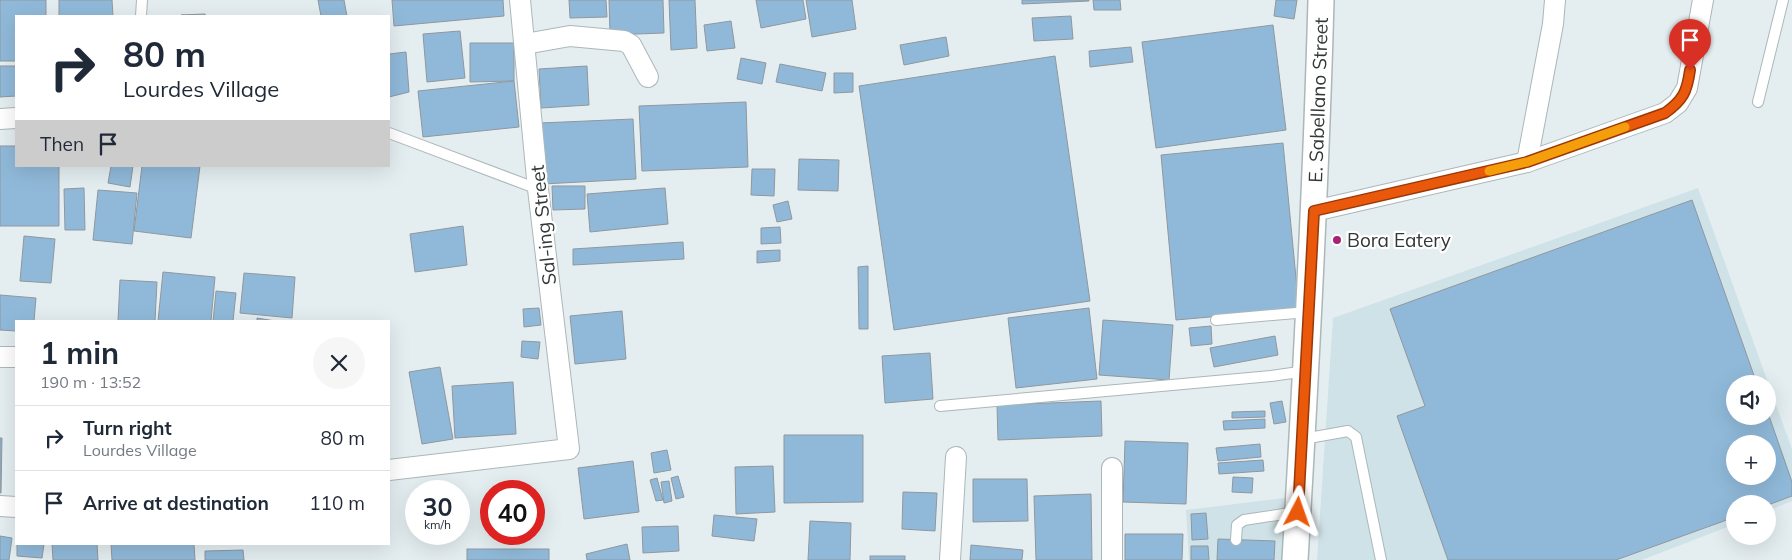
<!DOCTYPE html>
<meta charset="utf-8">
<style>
body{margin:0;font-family:Mulish,sans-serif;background:#f6f6f7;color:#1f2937;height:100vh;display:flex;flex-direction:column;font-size:19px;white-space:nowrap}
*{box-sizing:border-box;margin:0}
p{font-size:16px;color:#747a83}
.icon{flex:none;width:28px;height:28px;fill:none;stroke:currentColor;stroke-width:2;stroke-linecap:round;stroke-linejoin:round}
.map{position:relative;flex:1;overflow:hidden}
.details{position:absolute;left:15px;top:320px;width:375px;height:225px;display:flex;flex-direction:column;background:#fff;border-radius:0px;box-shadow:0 5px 20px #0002}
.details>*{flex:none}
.top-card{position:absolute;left:15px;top:15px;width:375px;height:152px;border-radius:0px;box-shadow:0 5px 20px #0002;background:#fff;color:#1f2937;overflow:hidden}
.controls{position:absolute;left:1726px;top:375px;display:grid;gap:10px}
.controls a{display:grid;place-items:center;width:50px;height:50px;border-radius:50%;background:#fff;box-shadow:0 5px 20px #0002;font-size:25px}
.speed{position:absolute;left:405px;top:480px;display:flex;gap:10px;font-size:25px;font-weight:700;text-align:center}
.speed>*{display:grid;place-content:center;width:65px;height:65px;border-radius:50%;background:#fff;box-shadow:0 5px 20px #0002;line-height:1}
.speed small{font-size:12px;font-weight:400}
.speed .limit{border:8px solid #d22;background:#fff;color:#111}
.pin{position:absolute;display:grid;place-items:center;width:42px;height:42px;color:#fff;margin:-51px -21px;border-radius:50% 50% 50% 0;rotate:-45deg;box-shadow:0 0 5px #0007}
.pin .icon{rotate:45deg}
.me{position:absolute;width:55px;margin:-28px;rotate:4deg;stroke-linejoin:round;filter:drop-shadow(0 0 4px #0008)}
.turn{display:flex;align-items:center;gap:18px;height:105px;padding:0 25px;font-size:22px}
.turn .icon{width:65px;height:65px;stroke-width:2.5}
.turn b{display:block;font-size:35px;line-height:42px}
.then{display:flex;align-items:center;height:48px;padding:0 25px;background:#0003;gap:10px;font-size:19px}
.round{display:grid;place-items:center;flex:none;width:52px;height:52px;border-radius:26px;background:#f6f6f7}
.headline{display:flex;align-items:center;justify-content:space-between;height:85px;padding:0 25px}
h1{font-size:30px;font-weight:700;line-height:38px}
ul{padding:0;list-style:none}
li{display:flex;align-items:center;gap:15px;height:65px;padding:0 25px;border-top:1px solid #e0e1e3}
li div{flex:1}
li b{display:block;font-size:19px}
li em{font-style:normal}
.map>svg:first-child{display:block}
.built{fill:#cfe2e7;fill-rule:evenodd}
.building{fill:#90b9d9;stroke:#90979d;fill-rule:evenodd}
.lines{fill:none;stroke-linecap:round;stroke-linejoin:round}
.service-casing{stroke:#acb7b9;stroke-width:12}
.minor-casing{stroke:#acb7b9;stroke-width:22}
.tertiary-casing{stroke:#acb7b9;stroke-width:28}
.service{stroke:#fff;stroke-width:10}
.minor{stroke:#fff;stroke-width:20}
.tertiary{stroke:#fff;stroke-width:25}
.route-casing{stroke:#983908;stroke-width:12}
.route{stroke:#ea580c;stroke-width:9}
.slow{stroke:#f59e0b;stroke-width:9}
.poi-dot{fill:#a42373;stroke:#fff;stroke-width:2}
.labels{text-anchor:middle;stroke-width:4.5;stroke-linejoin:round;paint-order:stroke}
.street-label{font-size:19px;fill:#333738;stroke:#fff}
.poi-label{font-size:19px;fill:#333738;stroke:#fff;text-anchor:start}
</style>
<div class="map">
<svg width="1792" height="560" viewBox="0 0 1792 560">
<rect width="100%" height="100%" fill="#e4eef1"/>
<g class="built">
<path d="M1698 188 1792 449V501L1768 511V504H1735V524L1642 560H1317L1333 318ZM1735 384H1768V416H1735ZM1735 444H1768V476H1735Z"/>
<polygon points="1285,498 1282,560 1189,560 1186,510"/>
</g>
<g class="building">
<polygon points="0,0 46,0 46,16 16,16 16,61 0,61"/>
<polygon points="59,0 112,0 113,16 59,16"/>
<polygon points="318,0 344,0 347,16 321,16"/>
<polygon points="392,0 503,0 504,16 394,26"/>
<polygon points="569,0 606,0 607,17 570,18"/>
<polygon points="609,0 663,0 664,33 610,35"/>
<polygon points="669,0 695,0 697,48 671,50"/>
<polygon points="756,0 803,0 806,19 761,28"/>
<polygon points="806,0 852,0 856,29 812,37"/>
<polygon points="1022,0 1089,0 1089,1 1022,4"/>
<polygon points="1093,0 1120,0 1121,10 1094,10"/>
<polygon points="1276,0 1297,0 1294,19 1274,16"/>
<polygon points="205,14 206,16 181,15"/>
<polygon points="1071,16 1073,39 1034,41 1032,18"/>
<polygon points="731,21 735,48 707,51 704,25"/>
<polygon points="1273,25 1286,130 1156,148 1142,42"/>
<polygon points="460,31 465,78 427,82 423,34"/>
<polygon points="946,37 949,56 904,65 900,45"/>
<polygon points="470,43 514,43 514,81 470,82"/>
<polygon points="1131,47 1133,62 1090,67 1089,51"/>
<polygon points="406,52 409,92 389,97 389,54"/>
<polygon points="1055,56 1090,301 894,330 859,86"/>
<polygon points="741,58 766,63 762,84 737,79"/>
<polygon points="780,64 826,73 822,91 776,82"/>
<polygon points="0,66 16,66 16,96 0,97"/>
<polygon points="587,66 589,105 541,108 539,69"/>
<polygon points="834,73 853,73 853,92 834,93"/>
<polygon points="514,81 519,127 423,137 418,91"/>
<polygon points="746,102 748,167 642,171 639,106"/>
<polygon points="633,119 636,179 543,184 540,123"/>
<polygon points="1283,143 1299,309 1176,320 1161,155"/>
<polygon points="0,146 16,146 16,166 59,166 59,226 0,226"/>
<polygon points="799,159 839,160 838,191 798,190"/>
<polygon points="111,166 133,166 130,187 108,183"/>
<polygon points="142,166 200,166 191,238 134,231"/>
<polygon points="752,169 775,169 774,196 751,195"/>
<polygon points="552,186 585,186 585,209 553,210"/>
<polygon points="84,188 85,230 65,230 64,189"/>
<polygon points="665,188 668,224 590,232 587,194"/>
<polygon points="98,190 137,193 132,244 93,240"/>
<path d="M1692 200 1757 384H1735V416H1768V413L1792 482V496L1768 505V504H1735V517L1616 560H1448L1397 416 1425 406 1390 309ZM1735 444H1768V476H1735Z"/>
<polygon points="788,201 792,219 777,222 773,205"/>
<polygon points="463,226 467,265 415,272 410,234"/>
<polygon points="780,227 781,243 761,244 761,228"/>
<polygon points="24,236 55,239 51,283 20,281"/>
<polygon points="683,242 684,259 573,265 573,249"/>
<polygon points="780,250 780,261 757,263 757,251"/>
<polygon points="868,266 868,329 859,329 858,267"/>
<polygon points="163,272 215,277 211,321 158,321"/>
<polygon points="244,273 295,277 292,318 240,313"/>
<polygon points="120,280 157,282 155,321 118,321"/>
<polygon points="216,291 236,293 233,321 213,321"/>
<polygon points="0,295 36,298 34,321 16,321 16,331 0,330"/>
<polygon points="539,308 541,325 524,327 523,309"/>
<polygon points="1089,308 1097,379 1016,388 1008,318"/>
<polygon points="622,311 626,359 575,364 570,316"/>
<polygon points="257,318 275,321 257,321"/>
<polygon points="1103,320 1173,325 1169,380 1099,375"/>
<polygon points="1211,326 1212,344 1191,346 1189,328"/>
<polygon points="1275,336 1278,355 1214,367 1210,348"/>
<polygon points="522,341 540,342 538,359 521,357"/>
<polygon points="930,353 933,399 885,403 882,356"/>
<polygon points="440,367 453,439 422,444 409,372"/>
<polygon points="513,382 516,434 455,438 452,386"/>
<polygon points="1101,401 1102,436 998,440 997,405"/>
<polygon points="1282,401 1286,422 1274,424 1270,403"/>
<polygon points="1265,411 1265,417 1232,418 1232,412"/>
<polygon points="1265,419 1265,428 1224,430 1223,421"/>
<polygon points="784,435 863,435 863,502 784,503"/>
<polygon points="0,438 2,438 1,493 0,493"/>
<polygon points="1125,441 1188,443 1186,504 1123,502"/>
<polygon points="1260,444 1261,457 1218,461 1216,448"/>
<polygon points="667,450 671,470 654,473 651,453"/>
<polygon points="1263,460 1264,471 1219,474 1218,463"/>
<polygon points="633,461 639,512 584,519 578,468"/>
<polygon points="773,466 775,512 736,514 735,467"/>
<polygon points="678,476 684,497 676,499 671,478"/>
<polygon points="1233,477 1253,478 1252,493 1232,492"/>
<polygon points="657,478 663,500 656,501 650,480"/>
<polygon points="973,479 1027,479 1028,521 973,522"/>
<polygon points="669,481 672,501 664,503 661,482"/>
<polygon points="903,492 937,493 935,531 902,529"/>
<polygon points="1091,494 1092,560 1036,560 1034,496"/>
<polygon points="1206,513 1208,539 1192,540 1191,514"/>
<polygon points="714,515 757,519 754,541 712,536"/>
<polygon points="810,521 851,523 850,560 808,560"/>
<polygon points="678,526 679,551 643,553 642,527"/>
<polygon points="1125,534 1183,534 1182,560 1125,560"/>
<polygon points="0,536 12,538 9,560 0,560"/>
<polygon points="1218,539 1275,541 1274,560 1217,560"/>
<polygon points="17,544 44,544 42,558 17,556"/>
<polygon points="52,544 97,544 98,560 53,560"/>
<polygon points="111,544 194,544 195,560 112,560"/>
<polygon points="627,544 630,560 587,560 586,554"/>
<polygon points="971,545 1023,550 1022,560 970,560"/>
<polygon points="1191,546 1208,546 1209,560 1191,560"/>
<rect x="467" y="549" width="82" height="11"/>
<polygon points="243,550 244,560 205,560 205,551"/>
<rect x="870" y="556" width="35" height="4"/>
</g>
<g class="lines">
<g class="service-casing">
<g id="service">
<polyline points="141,16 142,0"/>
<polyline points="1758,102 1783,0"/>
<polyline points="389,133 538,189"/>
<polyline points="1216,320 1296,313 1309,313"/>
<polyline points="940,406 1271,376 1306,371"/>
<polyline points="1303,439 1348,431 1356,437 1381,560"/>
<polyline points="1236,540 1237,525 1244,520 1297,512"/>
</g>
</g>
<g class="minor-casing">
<g id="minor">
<polyline points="525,44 570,36 624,41 631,45 648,77"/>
<polyline points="0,119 16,118"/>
<polyline points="1527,162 1553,24 1555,0"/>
<polyline points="1314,211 1527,162 1665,113 1678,103 1687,88 1703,0"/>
<polyline points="0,357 16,357"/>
<polyline points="1112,468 1112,560"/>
<polyline points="389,470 569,449 538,189 520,0"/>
<polyline points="0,506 16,507"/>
<polyline points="950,560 956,457"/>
</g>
</g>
<g class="tertiary-casing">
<path id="tertiary" d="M1295 560C1306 373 1316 187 1321 0"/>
</g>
<use href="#service" class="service"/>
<use href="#minor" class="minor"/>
<use href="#tertiary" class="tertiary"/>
</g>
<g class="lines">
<g class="route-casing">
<path id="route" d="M1298 512 1314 211 1527 162 1665 113C1683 100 1687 92 1690 70"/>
</g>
<use href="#route" class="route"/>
<polyline class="slow" points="1489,171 1527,162 1625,127"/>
</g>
<circle class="poi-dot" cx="1337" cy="240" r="5"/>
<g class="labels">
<g class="street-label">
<text transform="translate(1318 100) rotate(-88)" y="7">E. Sabellano Street</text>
<text transform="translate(543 225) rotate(-96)" y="7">Sal-ing Street</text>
</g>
<g class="poi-label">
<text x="1347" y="247">Bora Eatery</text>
</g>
</g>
</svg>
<div class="controls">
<a><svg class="icon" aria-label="sound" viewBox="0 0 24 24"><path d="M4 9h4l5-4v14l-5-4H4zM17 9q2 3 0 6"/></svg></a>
<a>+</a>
<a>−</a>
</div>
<div class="speed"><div>30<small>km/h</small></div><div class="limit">40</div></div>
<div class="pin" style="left:1690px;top:70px;background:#d93025"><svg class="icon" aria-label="arrive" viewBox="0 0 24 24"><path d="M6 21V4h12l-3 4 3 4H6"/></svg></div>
<svg class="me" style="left:1298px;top:512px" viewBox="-20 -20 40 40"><path d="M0-17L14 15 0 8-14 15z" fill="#ea580c" stroke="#fff" stroke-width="4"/></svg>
<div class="top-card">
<div class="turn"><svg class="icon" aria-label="right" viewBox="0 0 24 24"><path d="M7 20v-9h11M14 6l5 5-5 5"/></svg><div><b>80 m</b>Lourdes Village</div></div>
<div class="then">Then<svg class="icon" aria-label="arrive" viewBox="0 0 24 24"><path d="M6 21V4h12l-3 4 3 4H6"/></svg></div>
</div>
<section class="details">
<div class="headline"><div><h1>1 min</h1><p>190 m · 13:52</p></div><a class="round"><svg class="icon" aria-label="close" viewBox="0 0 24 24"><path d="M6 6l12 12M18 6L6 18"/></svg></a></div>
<ul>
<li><svg class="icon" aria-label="right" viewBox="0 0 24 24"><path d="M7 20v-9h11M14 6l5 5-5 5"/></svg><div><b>Turn right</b><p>Lourdes Village</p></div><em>80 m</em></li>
<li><svg class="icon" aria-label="arrive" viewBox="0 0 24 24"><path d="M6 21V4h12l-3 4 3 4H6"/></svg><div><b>Arrive at destination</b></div><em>110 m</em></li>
</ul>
</section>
</div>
